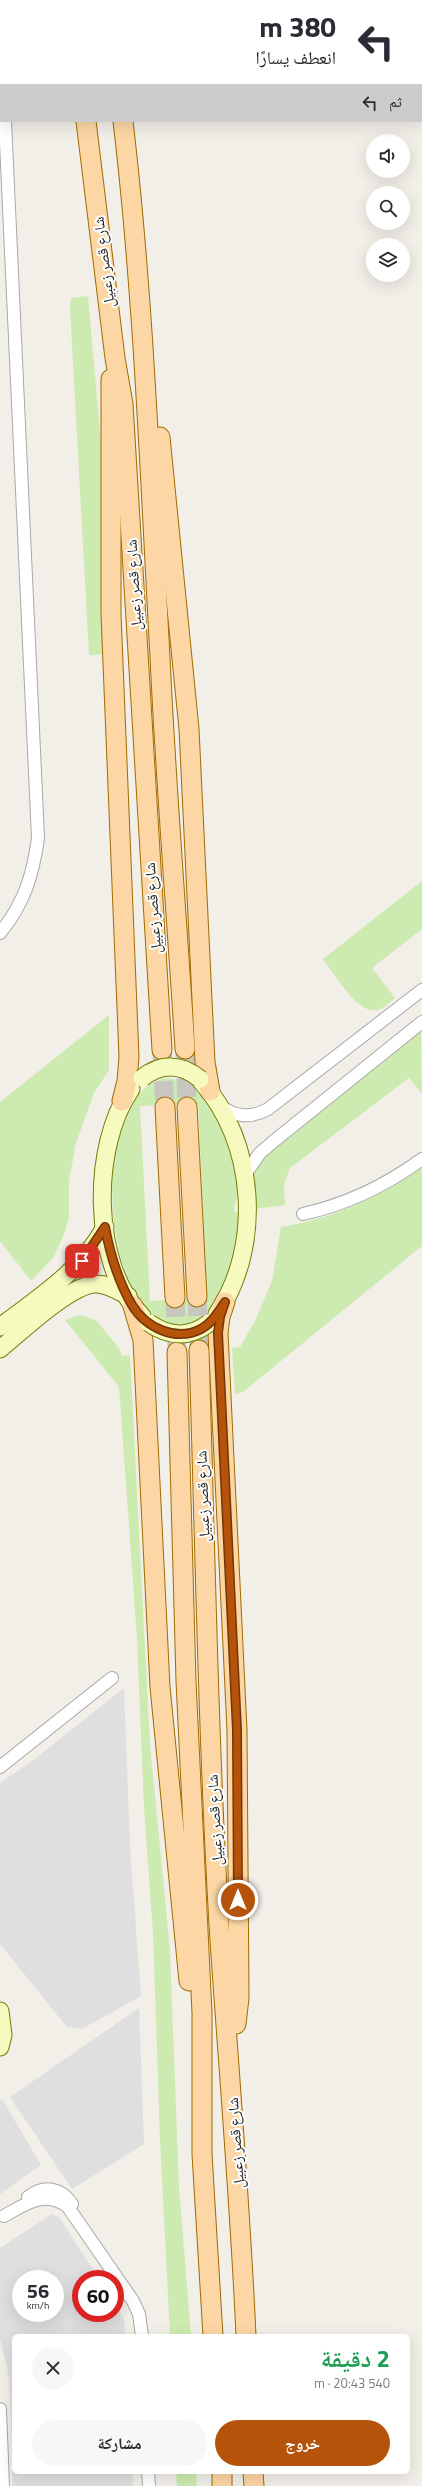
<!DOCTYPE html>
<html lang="ar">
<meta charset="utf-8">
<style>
body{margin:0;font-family:"Titillium Web","Noto Naskh Arabic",sans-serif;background:#f7f7f7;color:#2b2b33;direction:rtl;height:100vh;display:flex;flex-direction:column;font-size:15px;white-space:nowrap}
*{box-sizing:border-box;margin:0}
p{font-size:13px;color:#7c7c81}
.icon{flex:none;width:22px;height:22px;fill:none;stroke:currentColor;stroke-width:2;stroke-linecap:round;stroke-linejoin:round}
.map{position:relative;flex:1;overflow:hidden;direction:ltr}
.panel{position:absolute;left:12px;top:2334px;width:398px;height:140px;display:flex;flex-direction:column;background:#fff;border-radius:6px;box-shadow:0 4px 16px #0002;direction:rtl}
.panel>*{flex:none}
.banner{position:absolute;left:0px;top:0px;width:422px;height:122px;box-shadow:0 4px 16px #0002;direction:rtl;background:#fff;color:#2b2b33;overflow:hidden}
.fabs{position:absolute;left:366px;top:134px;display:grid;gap:8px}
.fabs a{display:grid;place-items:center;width:44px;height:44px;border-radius:50%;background:#fff;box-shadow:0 4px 16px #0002;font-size:20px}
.speed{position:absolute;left:12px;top:2270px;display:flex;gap:8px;font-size:20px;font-weight:700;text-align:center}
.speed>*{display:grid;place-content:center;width:52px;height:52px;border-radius:50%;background:#fff;box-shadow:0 4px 16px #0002;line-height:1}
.speed small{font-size:10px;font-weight:400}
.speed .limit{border:6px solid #d22;background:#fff;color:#111}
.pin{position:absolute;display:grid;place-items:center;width:34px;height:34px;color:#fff;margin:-17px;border-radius:8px;box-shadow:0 2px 6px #0006}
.me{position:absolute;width:44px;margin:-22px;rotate:0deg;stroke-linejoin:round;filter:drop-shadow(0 0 3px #0008)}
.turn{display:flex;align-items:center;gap:14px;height:84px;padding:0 20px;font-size:18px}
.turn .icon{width:52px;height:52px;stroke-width:2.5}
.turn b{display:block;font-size:28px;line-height:34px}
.then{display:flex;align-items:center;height:38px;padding:0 20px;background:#0003;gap:8px;font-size:15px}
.round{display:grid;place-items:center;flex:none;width:42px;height:42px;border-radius:21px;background:#f7f7f7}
.head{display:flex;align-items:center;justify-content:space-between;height:68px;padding:0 20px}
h1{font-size:24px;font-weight:700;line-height:30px;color:#1e9e55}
.primary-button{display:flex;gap:8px;margin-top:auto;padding:8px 20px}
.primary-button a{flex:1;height:46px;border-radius:24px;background:#b45309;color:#fff;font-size:16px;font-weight:700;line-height:46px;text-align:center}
.primary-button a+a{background:#f7f7f7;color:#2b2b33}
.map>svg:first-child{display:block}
.residential{fill:#e0dfdf;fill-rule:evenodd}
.grass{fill:#cdebb0;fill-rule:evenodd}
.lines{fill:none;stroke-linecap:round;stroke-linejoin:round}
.primary-tunnel{stroke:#c8c6c1;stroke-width:19;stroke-dasharray:19 10;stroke-linecap:butt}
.street-casing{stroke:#a9a9a9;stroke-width:14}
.secondary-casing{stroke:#707d05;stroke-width:19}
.primary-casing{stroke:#a06b00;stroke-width:21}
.street{stroke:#fff;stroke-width:12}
.secondary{stroke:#f7fabf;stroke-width:17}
.primary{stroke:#fcd6a4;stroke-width:19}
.secondary-bridge-casing{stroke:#707d05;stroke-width:19;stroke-linecap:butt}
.secondary-bridge{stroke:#f7fabf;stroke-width:17}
.route-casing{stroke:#753606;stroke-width:10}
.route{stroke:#b45309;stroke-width:7}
.labels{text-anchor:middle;stroke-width:4;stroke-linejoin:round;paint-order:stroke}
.street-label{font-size:15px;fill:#222;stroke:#fff}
</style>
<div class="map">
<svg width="422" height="2486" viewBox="0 0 422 2486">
<rect width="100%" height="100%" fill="#f2efe9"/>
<g class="residential">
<polygon points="124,1688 130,1846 141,1996 82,2029 67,2027 0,1944 0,1783 32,1761"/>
<polygon points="139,2008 144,2144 72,2189 10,2097"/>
<polygon points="2,2099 41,2165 0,2194 0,2100"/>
<path d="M52 2214 59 2217 99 2279H81V2313H115V2303L124 2319 126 2336H14V2452H12L9 2376 0 2339V2248ZM21 2279H55V2313H21Z"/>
<polygon points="12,2462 14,2462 14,2472 133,2472 133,2486 12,2486"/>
</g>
<g class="grass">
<polygon points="88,296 103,465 105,654 89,655 70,308 71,298"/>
<path d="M422 881V929L372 968 395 998C390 1002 383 1009 377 1010 358 1015 334 973 323 959Z"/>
<polygon points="109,1015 109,1070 94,1093 76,1143 69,1181 69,1217 65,1232 53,1258 31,1281 0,1241 0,1102"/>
<polygon points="421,1031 422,1094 409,1078 290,1168 284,1184 285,1205 253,1209 252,1173 259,1161"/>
<path d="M166 1078C214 1080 235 1153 238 1192 238 1198 234 1203 234 1212L238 1213C239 1246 230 1287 207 1313 198 1324 184 1329 169 1325 99 1304 89 1092 166 1078ZM198 1104 207 1298 150 1301 140 1106Z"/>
<path d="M422 1166V1246L243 1392 235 1394 232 1348 240 1347 255 1321 272 1281 281 1227C334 1219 379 1196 422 1166Z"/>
<polygon points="80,1315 96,1320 119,1348 122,1356 130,1355 150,1745 170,1950 179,2187 191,2336 170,2336 160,2140 153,1933 144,1809 137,1638 119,1387 65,1320"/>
<polygon points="176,2472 196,2472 197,2486 177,2486"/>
</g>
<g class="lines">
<g class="primary-tunnel">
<polyline points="185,1049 187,1107"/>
<polyline points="162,1052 165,1107"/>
<polyline points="197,1297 199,1350"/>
<polyline points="175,1298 177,1350"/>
</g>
<g class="street-casing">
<g id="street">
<polyline points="0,28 1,34"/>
<polyline points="0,53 1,53"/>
<path d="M0 933C24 904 33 875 38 838L5 121"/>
<path d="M220 1105C234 1118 252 1118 268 1109L422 990"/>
<polyline points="244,1176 260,1153 274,1141 422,1022"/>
<path d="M303 1214C348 1204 385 1186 422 1159"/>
<polyline points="0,1767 112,1678"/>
<path d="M28 2197C44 2185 61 2187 72 2204"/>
<path d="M4 2216C25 2204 46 2189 68 2207L133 2301 139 2314 142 2336"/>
<polyline points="0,2409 3,2486"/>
<polyline points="148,2472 149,2486"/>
</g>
</g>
<g class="secondary-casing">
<g id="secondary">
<path d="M201 1081C256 1142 263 1246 217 1314"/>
<path d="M131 1089C91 1146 91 1266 142 1316"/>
<path d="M0 1327C39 1297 81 1271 105 1227"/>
<path d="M0 1349C21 1332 71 1284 96 1284 108 1284 118 1291 128 1296"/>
<polyline points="0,2011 3,2035 0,2047"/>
</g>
</g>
<g class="primary-casing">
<g id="primary">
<polyline points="69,0 69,1"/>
<polyline points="105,0 105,1"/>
<polyline points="86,121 115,358 123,404 162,1050"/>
<path d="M123 121C144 299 150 478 160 657 166 788 177 919 185 1049"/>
<polyline points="111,379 111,614 129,1057 127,1081 122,1101"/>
<polyline points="160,437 189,729 205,1062 210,1091"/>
<polyline points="165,1107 175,1298"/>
<polyline points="187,1107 197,1297"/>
<polyline points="225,1302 220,1317 218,1333 237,1730 239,1998 236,2024"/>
<polyline points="133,1306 143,1340 160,1687 189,1981"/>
<path d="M199 1350C205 1542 208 1734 219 1925 228 2062 240 2199 246 2336"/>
<polyline points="177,1352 186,1681 202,2013 202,2154 213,2336"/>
<polyline points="222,2472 222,2486"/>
<polyline points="253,2472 254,2486"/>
</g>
</g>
<use href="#street" class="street"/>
<use href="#secondary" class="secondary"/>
<use href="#primary" class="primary"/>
<g class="secondary-bridge-casing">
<g id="secondary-bridge">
<path d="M142 1078C161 1063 181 1063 200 1079"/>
<path d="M149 1323C169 1337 190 1338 209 1323"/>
</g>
</g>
<use href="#secondary-bridge" class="secondary-bridge"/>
</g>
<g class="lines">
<g class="route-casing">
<path id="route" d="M82 1261 105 1227C110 1254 118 1281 132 1305 146 1328 176 1342 201 1329 212 1323 219 1312 225 1302L220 1317 218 1333 237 1730 238 1900"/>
</g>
<use href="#route" class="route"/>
</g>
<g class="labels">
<g class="street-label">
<text transform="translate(104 262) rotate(-97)" y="5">شارع قصر زعبيل</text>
<text transform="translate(134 585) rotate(-93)" y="5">شارع قصر زعبيل</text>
<text transform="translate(153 908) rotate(-94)" y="5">شارع قصر زعبيل</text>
<text transform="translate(203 1496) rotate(-92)" y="5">شارع قصر زعبيل</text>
<text transform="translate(215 1820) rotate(-93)" y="5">شارع قصر زعبيل</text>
<text transform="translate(236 2143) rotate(-94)" y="5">شارع قصر زعبيل</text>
</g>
</g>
</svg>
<div class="fabs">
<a><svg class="icon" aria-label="sound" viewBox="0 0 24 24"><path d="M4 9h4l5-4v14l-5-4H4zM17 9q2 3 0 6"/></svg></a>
<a><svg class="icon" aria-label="search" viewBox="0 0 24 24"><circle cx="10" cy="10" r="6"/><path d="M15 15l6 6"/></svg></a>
<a><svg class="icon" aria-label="layers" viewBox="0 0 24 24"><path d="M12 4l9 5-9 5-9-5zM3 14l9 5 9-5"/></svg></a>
</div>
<div class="speed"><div>56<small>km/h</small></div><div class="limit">60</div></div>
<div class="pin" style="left:82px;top:1261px;background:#d93025"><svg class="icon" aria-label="arrive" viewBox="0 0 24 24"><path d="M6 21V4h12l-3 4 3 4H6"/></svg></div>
<svg class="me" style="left:238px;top:1900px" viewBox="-20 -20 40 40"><circle r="17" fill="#b45309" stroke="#fff" stroke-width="3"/><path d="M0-11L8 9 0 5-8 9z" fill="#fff"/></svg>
<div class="banner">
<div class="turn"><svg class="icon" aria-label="left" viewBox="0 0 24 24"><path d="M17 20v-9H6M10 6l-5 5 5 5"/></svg><div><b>380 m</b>انعطف يسارًا</div></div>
<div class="then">ثم<svg class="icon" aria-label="left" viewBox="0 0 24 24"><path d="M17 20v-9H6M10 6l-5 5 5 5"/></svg></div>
</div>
<section class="panel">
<div class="head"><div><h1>2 دقيقة</h1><p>540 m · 20:43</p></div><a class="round"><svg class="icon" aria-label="close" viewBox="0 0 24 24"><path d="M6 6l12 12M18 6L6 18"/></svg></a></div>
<div class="primary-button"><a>خروج</a><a>مشاركة</a></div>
</section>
</div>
